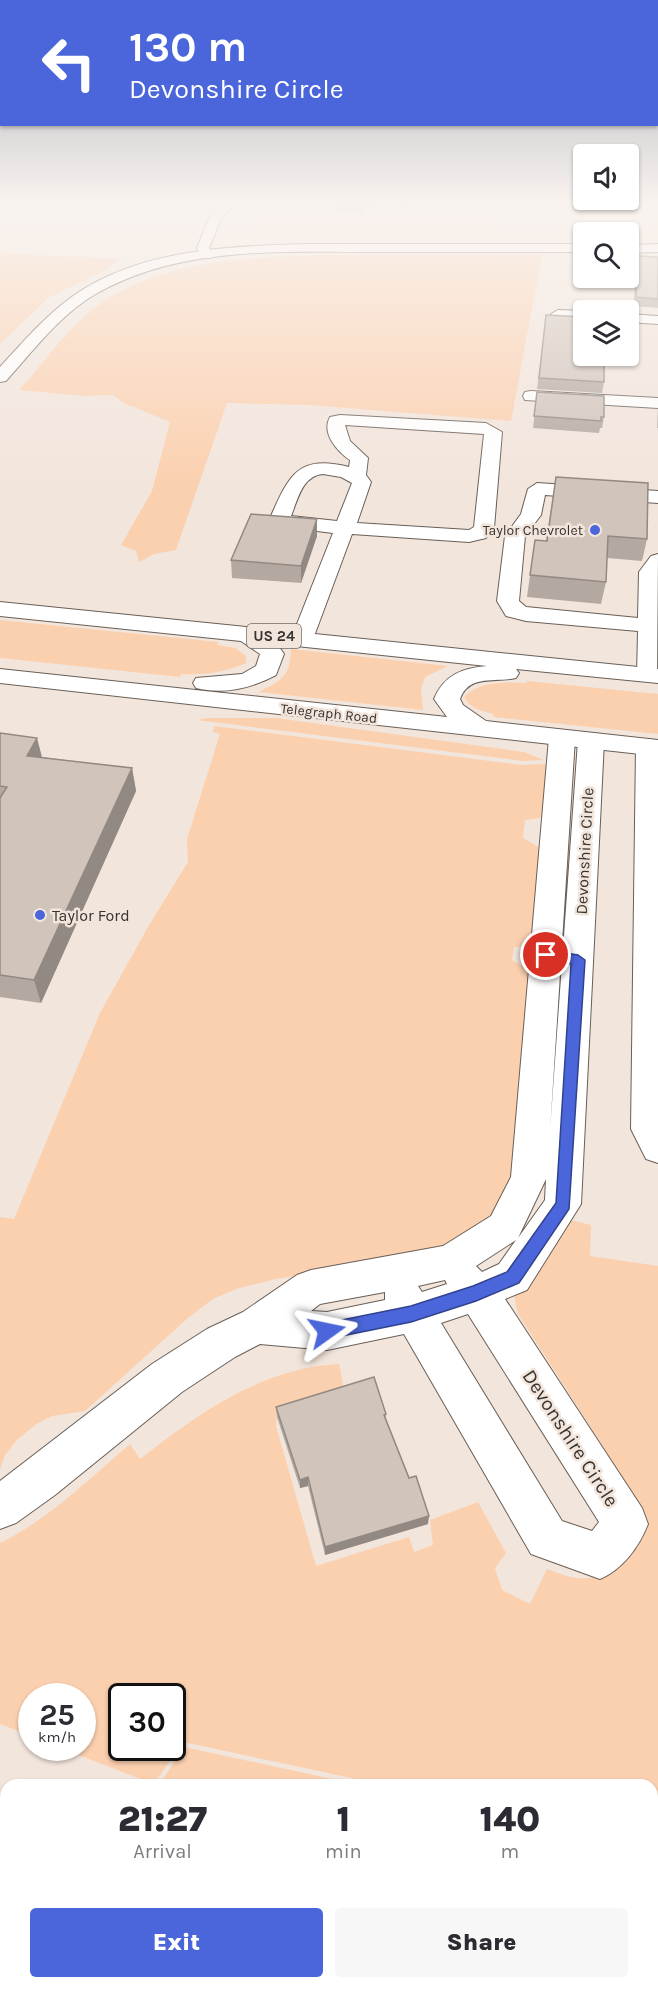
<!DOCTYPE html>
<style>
body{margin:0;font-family:Karla,sans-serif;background:#f7f7f7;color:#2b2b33;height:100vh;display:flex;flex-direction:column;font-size:22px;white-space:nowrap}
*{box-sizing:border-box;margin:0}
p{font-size:20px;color:#7c7c81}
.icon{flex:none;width:33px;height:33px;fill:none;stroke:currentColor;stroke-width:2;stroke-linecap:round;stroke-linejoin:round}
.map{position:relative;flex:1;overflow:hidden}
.drawer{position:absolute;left:0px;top:1779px;width:658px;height:210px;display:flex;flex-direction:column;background:#fff;border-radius:18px 18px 0 0;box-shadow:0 2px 4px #0004}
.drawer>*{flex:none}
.hud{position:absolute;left:0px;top:0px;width:658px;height:126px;box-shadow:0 2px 4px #0004;background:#4b66da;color:#fff;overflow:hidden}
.buttons{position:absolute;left:573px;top:144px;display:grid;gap:12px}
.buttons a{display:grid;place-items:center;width:66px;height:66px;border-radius:6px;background:#fff;box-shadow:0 2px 4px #0004;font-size:30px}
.speed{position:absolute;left:18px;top:1683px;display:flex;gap:12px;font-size:30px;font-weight:700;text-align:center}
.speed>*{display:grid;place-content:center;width:78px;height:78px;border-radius:50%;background:#fff;box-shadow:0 2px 4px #0004;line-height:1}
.speed small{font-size:15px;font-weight:400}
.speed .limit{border:3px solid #111;border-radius:9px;background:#fff;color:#111}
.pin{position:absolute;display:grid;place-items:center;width:51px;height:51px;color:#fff;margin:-26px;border:3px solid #fff;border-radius:50%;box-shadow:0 2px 6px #0007}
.me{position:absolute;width:66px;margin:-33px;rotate:78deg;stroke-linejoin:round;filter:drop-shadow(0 0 4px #0008)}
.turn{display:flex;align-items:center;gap:21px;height:126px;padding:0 30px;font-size:27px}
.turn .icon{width:78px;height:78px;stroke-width:2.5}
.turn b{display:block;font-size:42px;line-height:51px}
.eta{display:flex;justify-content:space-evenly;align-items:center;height:102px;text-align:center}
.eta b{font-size:36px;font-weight:800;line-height:42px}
.action{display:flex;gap:12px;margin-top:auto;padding:12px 30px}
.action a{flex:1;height:69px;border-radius:6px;background:#4b66da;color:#fff;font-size:24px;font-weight:800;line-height:69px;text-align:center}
.action a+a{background:#f7f7f7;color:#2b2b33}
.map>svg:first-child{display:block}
.green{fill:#fbd0af;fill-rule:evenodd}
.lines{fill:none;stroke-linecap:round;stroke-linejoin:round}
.minor-casing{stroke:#695f57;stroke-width:2}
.major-casing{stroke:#695f57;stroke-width:2}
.minor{fill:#fff;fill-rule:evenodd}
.major{fill:#fff;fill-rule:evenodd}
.wall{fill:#b3a9a1}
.shaded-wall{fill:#928983}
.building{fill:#d0c4bb;stroke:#928983;stroke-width:1.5}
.route{fill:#4b66da;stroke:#31428e;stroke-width:1.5}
.poi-dot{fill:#4b66da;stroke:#f2e5dc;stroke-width:2}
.labels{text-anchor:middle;stroke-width:5;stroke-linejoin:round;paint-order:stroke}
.far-poi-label{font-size:14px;fill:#383430;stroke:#f2e5dc;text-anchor:end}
.far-street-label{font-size:14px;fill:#383430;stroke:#f2e5dc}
.shield{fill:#f2e5dc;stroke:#706964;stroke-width:1.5}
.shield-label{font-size:15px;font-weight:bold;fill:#383430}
.street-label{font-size:16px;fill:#383430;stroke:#f2e5dc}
.poi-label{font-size:16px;fill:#383430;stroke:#f2e5dc;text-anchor:start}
.near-street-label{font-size:20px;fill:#383430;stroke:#f2e5dc}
</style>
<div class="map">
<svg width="658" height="1989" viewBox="0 0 658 1989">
<rect width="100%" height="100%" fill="#f2e5dc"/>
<g class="green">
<polygon points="0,253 119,259 108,269 48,298 0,344"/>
<path d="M330 255H542L511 421 309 405 227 403 176 550 154 554 139 562 136 551 121 545 152 491 170 422 124 403 113 395 83 396 19 390C41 366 61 337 86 315 153 258 247 258 330 255Z"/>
<path d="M0 620 218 642 217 645 235 648 246 656V663C224 673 204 675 181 674L180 677 0 658Z"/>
<path d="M291 649 448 666 425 677 421 689 423 710 259 692C282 680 290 677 291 649Z"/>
<path d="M527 681 658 694V734L493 717 494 714C481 711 471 709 464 697 479 681 507 682 527 683Z"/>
<polygon points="207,718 276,718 524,752 544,760 523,761 197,720"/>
<polygon points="214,726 521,765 547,764 544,813 539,818 525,820 523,838 540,848 536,944 531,947 514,947 512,960 530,970 519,1169 500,1207 473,1234 439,1254 276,1279 236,1289 213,1299 189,1317 85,1411 52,1416 35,1425 17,1440 5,1455 0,1470 0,1217 14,1219 100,1013 148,927 188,862 187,839 220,734 213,732"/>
<path d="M566 1219 591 1225 590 1256 658 1266V1844L653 1842 652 1785H384L183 1742 154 1784 60 1748H82V1696H32L31 1736 0 1724V1543C49 1519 89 1479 130 1444L140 1459C199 1413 262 1368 339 1364L345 1394 277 1412 276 1426 316 1566 409 1537 414 1552 433 1545 430 1520 478 1502 506 1553 495 1568 502 1590 530 1604 547 1569C576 1580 586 1583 615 1569L633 1501 620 1473 518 1314 514 1296 520 1280ZM122 1696H172V1748H122Z"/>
<polygon points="184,1747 360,1785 159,1785"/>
<polygon points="653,1848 658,1849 658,1989 24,1989 28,1983 652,1983"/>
</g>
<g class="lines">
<g class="minor-casing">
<g id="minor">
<polygon points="221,205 233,205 221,219 209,248 213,255 211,258 201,258 197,248 209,218"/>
<polygon points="558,310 584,311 584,319 553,317 551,314"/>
<polygon points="628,314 658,316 658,324 628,322"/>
<polygon points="531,391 658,398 658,408 525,400 523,396 525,392"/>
<path d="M340 415 486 423 502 432 494 528 486 538 469 542 352 534 313 639 310 644H294L291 639 333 533 285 527 278 525 270 518C289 476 297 454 349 467L350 460C337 451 321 433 330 417ZM345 425 484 434 474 527 469 530 357 523 371 482 366 475 368 458 350 441ZM323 474 341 477 352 483 337 521 291 516C298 499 302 476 323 474Z"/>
<polygon points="537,483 658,491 658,503 545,495 541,515 525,536 519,601 526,607 638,618 639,572 651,556 658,554 657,681 641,681 637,676 638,631 526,621 506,616 497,601 505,536 521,514 528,489"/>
<path d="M562 730 571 733 575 738 550 1131 578 741 582 736 591 733 600 736 604 741 581 1204 527 1290 505 1299 642 1508 648 1524C639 1547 623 1569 600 1579L531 1554 404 1334 327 1350 260 1344 235 1357 182 1392 55 1495 16 1523 0 1529V1481L152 1364 207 1329 243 1312 297 1275 311 1270 443 1246 491 1216 511 1177 549 738 553 733ZM546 1179 545 1200 518 1238ZM516 1240 499 1264 482 1272 476 1266ZM445 1280 447 1284 422 1292 418 1286ZM385 1292V1300L327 1312 311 1311 320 1304ZM468 1314 599 1522 592 1531 562 1521 441 1323Z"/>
<polygon points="649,739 658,742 658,1163 646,1159 631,1129 636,747 640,742"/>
</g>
</g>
<g class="major-casing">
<g id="major">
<path d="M308 244H584V252C515 252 447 252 379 252 284 252 179 245 94 295 59 316 33 351 6 381L0 382V367C23 342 45 316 73 296 140 249 230 246 308 244Z"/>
<polygon points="658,244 658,252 628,253 628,245"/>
<path d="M0 602 658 669V683L516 669 519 673 516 678C495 683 469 674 460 699L463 705 486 721 658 740V756L0 683V669L447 717 434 699C444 675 462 668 487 666L277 644 284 654 276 675C252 688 223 695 196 688L193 683 196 678 242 674 256 666 260 654 241 641 0 616Z"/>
</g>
</g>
<use href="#minor" class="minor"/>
<use href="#major" class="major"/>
</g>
<g class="wall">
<polygon points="334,205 409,205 408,208 377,206 365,208 362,213 334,212"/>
<polygon points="637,256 658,257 658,308 634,306 635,264"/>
<polygon points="546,315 600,363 604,382 602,393 537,389"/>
<polygon points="537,392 604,417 602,428 600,428 599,433 533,428"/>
<polygon points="658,407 658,428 657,428"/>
<polygon points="556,477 647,539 642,561 607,558 606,582 601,604 527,597 535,540 546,541"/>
<polygon points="317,519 317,536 301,583 232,578 231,560"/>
<polygon points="0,733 42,757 132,768 136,791 41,1003 0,997"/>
<polygon points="276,1407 386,1414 386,1419 428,1524 325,1555 308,1486 300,1488 277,1417"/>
</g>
<g class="shaded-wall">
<polygon points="363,205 377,205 377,206 365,208 362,213"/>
<polygon points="317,519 317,536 301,583 301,566"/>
<polygon points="37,738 43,761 27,756"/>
<polygon points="132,768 136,791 41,1003 34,980"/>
<polygon points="308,1477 308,1486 300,1488 300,1480"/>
<polygon points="429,1516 428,1524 325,1555 325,1547"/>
</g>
<g class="building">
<polygon points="637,256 658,257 658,299 636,297"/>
<polygon points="546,315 584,317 584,356 601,356 600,363 604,363 604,382 539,378"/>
<polygon points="537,392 604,396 604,417 601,417 601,421 534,416"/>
<polygon points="556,477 648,483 647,539 608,536 606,582 530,575 535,540 547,541"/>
<polygon points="251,514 317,519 301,566 231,560"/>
<polygon points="0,733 37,738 27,756 132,768 34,980 0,975 0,798 7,787 0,786"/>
<polygon points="374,1377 386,1414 384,1415 409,1478 416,1476 429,1516 325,1547 308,1477 300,1480 276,1407"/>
</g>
<linearGradient id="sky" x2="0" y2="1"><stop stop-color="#a7abb2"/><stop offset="0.42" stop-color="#f9f3ef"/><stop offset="1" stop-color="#f9f3ef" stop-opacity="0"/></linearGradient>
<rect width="658" height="483" fill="url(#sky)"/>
<polygon class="route" points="546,950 578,955 585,960 569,1209 519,1283 476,1301 411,1322 327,1339 321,1337 319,1331 321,1325 327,1323 411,1306 473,1286 507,1272 556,1203 571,964 541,958 541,951"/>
<g class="poi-dot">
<circle cx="595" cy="530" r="6"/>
<circle cx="40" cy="915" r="6"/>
</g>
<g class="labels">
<g class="far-poi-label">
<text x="583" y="535">Taylor Chevrolet</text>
</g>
<g class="far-street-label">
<text transform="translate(329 713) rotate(6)" y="5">Telegraph Road</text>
</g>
<rect class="shield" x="247" y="624" width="54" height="24" rx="4.5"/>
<g class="shield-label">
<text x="274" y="641">US 24</text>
</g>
<g class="street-label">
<text transform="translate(584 851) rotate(-87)" y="6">Devonshire Circle</text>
</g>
<g class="poi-label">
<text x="52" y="921">Taylor Ford</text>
</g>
<g class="near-street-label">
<text transform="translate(571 1438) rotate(57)" y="7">Devonshire Circle</text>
</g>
</g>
</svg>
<div class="buttons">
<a><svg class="icon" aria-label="sound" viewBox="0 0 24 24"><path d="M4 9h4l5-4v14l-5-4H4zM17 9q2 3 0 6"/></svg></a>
<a><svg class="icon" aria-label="search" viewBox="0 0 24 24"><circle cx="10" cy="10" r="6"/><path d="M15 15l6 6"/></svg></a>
<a><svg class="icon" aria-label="layers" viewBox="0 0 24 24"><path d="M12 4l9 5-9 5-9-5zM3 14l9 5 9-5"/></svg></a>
</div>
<div class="speed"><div>25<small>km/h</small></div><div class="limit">30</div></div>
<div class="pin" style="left:546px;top:955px;background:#d93025"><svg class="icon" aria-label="arrive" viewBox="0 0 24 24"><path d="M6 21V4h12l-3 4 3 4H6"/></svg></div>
<svg class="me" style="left:327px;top:1331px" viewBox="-20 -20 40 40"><path d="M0-17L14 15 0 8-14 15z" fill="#4b66da" stroke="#fff" stroke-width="4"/></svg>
<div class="hud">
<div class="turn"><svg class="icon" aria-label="left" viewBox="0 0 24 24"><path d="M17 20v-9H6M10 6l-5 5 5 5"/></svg><div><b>130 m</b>Devonshire Circle</div></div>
</div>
<section class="drawer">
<div class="eta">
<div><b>21:27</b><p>Arrival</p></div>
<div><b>1</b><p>min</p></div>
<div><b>140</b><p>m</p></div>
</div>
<div class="action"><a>Exit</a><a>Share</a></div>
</section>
</div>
